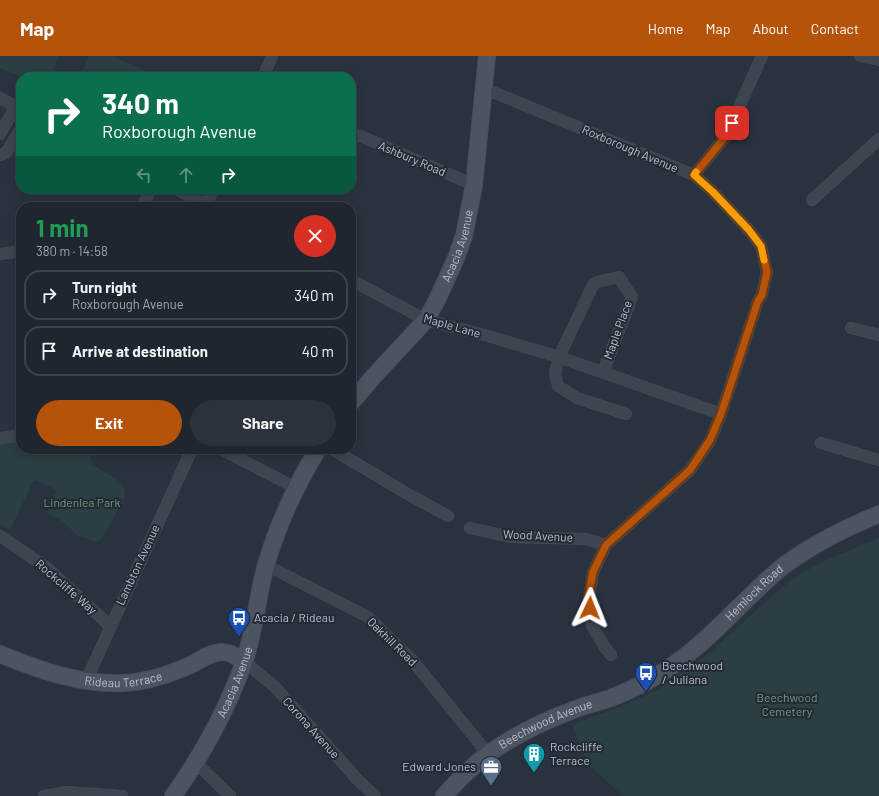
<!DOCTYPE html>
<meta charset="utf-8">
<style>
body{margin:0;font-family:Barlow,sans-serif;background:#2c323c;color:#f1f3f6;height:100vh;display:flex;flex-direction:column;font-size:15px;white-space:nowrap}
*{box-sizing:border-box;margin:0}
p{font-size:13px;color:#a1a5ab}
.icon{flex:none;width:22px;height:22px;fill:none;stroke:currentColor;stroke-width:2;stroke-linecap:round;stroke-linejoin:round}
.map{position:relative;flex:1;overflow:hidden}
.side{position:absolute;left:16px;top:146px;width:340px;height:252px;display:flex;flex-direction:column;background:#1f2630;border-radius:16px;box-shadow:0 2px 10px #0003,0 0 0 1px #3c434c}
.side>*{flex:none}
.hud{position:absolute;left:16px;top:16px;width:340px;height:122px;border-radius:16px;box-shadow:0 2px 10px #0003,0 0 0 1px #3c434c;background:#0b6e4f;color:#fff;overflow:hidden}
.pin{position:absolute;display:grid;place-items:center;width:34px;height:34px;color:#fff;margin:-17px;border-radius:8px;box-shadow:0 2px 6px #0006}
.me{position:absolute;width:44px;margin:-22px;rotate:2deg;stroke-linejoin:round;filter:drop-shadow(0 0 3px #0008)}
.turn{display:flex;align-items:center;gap:14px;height:84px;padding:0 20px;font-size:18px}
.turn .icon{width:52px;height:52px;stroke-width:2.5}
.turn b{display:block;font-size:28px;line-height:34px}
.lanes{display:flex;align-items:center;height:38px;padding:0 20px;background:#0003;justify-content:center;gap:20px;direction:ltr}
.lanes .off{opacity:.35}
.round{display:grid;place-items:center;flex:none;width:42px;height:42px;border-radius:21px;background:#2c323c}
.summary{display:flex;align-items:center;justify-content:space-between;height:68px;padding:0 20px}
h1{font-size:24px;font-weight:700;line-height:30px;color:#1e9e55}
.cta{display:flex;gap:8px;margin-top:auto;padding:8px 20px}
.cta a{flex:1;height:46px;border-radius:24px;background:#b45309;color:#fff;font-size:16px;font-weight:700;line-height:46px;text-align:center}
.cta a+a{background:#2c323c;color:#f1f3f6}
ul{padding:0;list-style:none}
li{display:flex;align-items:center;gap:12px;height:50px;margin:0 8px 6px;padding:0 12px;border:2px solid #3c434c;border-radius:16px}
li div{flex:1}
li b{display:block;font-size:15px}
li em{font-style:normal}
header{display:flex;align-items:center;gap:24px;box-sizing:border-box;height:56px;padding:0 20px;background:#b45309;color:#fff}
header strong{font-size:19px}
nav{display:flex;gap:22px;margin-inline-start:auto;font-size:14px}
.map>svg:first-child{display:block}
.green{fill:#2b3e41}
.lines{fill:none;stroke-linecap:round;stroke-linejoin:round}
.street-casing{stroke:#474e59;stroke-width:12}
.secondary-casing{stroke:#474e59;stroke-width:18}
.street{stroke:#3d4550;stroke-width:11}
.secondary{stroke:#4c5462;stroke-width:16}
.route-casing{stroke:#753606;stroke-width:10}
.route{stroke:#b45309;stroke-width:7}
.slow{stroke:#f59e0b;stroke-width:7}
.labels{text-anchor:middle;stroke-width:4;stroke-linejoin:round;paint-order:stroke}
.street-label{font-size:12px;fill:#bac0ca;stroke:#222a35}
.park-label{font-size:12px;fill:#73997c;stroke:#222a35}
.poi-label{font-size:12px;fill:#bac0ca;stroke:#222a35;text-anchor:start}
</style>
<header>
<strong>Map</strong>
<nav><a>Home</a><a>Map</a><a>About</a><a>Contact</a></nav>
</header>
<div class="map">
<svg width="879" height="740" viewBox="0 0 879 740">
<rect width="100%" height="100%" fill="#293340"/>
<g class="green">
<polygon points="0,0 59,0 50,21 22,21 0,12"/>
<polygon points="89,0 112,0 160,21 80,21"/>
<path d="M21 385V393H92L91 395 93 397 90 403C99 420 127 419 125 441L102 483 96 486 78 480 62 465 47 457 57 434 34 424 10 474 0 468V388Z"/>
<polygon points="879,482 879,740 623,740 588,708 572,669 622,650 656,635 708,598 779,534 800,518 824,505"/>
</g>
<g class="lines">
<g class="street-casing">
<g id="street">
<polyline points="860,0 879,4"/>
<polyline points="263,21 272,0"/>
<polyline points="483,32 694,119 713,136 749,174 761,190 767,216 762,239 758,245 721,358 710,385 690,414 606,489 593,517 589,542 592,570 606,593 611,599"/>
<polyline points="0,42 21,53"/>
<polyline points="351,76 474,129"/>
<polyline points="0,78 16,50"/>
<polyline points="0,99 6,97 21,72"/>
<polyline points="694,119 726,80 762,0"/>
<polyline points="176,133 209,151"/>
<polyline points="812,144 879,83"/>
<polyline points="206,150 213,133"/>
<polyline points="142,151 151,133"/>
<polyline points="0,198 21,195"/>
<polyline points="351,224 426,264 488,280 559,301 721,358"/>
<polyline points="851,272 879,279"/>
<polyline points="603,316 632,241 619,221 597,226 593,229 559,301 555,317 558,330 577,342 626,358"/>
<polyline points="0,382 21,379"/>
<polyline points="821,387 879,404"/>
<polyline points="221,393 296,432"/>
<polyline points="332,393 406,437 448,460"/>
<polyline points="470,472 512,481 586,483 606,489"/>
<polyline points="0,480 47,512 110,570"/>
<polyline points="266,509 368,561 413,605 488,698"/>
<polyline points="244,605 275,631 357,723 375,740"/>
<polyline points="86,625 192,393"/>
<polyline points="196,707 230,740"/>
<polyline points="44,740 67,736 122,740"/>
</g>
</g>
<g class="secondary-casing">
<g id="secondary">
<path id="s1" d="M351 347 374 320 426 264 437 244 456 202 464 180 474 129 487 0"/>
<path id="s2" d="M0 598C39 614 81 629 124 627 145 626 167 619 186 611 197 607 209 596 222 596 230 596 238 601 244 605"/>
<path id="s3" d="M173 740C201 701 228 652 244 606 255 575 257 541 266 509 278 468 296 429 318 393"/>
<path id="s4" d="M444 740C451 732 459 723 467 716 497 687 538 667 576 653 588 648 600 646 611 642 629 635 647 626 663 616 706 589 738 549 776 516 806 491 843 473 879 458"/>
</g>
</g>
<use href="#street" class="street"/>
<use href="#secondary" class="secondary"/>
</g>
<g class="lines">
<g class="route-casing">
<polyline id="route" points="590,552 588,542 593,516 606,489 690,414 710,384 721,358 758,245 762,239 767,216 761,190 749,174 713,136 694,119 726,80 732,67"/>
</g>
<use href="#route" class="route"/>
<polyline class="slow" points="696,116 694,119 713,136 749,174 761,190 764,204"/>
</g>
<defs>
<g id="bus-pin" transform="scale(1.15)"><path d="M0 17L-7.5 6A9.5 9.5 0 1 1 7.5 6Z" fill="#1a4fb4" stroke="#222a35"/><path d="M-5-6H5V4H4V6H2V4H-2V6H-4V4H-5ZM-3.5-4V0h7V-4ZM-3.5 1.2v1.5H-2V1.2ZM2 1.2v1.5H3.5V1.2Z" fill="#fff"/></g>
<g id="building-pin" transform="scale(1.15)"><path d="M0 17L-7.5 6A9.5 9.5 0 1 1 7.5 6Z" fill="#0f9aa8" stroke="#222a35"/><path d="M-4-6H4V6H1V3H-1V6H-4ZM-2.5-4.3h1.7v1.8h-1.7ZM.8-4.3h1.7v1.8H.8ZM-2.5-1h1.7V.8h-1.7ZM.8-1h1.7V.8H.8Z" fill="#fff"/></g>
<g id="office-pin" transform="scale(1.15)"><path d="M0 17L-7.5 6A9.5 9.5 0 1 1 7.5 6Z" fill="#5c6f8a" stroke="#222a35"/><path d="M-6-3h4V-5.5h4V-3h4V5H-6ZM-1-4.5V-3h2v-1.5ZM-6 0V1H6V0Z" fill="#fff"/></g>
</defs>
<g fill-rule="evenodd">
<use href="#bus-pin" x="239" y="562"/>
<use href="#bus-pin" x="646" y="617"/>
<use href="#building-pin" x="534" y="698"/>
<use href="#office-pin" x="491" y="711"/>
</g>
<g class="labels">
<g class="street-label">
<text transform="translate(630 93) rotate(23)" y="4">Roxborough Avenue</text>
<text transform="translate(412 103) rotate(23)" y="4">Ashbury Road</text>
<text dy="4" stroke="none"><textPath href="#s1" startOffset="193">Acacia Avenue</textPath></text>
<text transform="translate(452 270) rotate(16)" y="4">Maple Lane</text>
<text transform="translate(618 274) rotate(-70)" y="4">Maple Place</text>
<text transform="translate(538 480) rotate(3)" y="4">Wood Avenue</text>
<text transform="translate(138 509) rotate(-65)" y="4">Lambton Avenue</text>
<text transform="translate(66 531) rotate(41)" y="4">Rockcliffe Way</text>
<text dy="4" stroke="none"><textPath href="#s4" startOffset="376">Hemlock Road</textPath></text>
<text transform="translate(392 586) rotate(44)" y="4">Oakhill Road</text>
<text dy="4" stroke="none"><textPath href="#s2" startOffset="128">Rideau Terrace</textPath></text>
<text dy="4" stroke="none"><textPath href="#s3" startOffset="130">Acacia Avenue</textPath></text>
<text dy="4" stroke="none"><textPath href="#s4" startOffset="126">Beechwood Avenue</textPath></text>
<text transform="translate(311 672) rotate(48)" y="4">Corona Avenue</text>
</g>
<g class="park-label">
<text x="82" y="451">Lindenlea Park</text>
<text x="787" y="646">Beechwood<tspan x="787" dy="14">Cemetery</tspan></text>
</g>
<g class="poi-label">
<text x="254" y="566">Acacia / Rideau</text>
<text x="662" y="614">Beechwood<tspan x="662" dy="14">/ Juliana</tspan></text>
<text x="550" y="695">Rockcliffe<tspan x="550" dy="14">Terrace</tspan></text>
<text x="476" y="715" text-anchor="end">Edward Jones</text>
</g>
</g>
</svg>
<div class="pin" style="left:732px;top:67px;background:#d93025"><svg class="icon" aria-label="arrive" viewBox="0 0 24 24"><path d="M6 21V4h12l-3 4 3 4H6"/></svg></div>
<svg class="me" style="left:590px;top:552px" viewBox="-20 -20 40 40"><path d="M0-17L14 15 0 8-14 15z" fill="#b45309" stroke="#fff" stroke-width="4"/></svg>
<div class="hud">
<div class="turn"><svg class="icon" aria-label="right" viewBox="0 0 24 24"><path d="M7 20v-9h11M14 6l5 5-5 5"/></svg><div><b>340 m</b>Roxborough Avenue</div></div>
<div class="lanes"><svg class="icon off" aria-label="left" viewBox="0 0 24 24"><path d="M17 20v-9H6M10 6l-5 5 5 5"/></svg><svg class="icon off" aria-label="ahead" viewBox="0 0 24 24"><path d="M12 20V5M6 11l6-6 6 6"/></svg><svg class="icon" aria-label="right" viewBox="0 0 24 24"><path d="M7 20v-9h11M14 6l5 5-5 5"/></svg></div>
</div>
<section class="side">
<div class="summary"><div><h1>1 min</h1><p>380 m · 14:58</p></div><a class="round" style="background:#d93025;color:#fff"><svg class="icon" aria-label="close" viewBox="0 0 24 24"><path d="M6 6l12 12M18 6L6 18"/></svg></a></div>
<ul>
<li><svg class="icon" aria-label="right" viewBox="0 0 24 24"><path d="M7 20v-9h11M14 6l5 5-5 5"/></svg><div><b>Turn right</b><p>Roxborough Avenue</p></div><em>340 m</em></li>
<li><svg class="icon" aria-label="arrive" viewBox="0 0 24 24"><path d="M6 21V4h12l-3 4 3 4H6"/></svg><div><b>Arrive at destination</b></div><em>40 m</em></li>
</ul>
<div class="cta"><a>Exit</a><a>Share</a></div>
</section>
</div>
